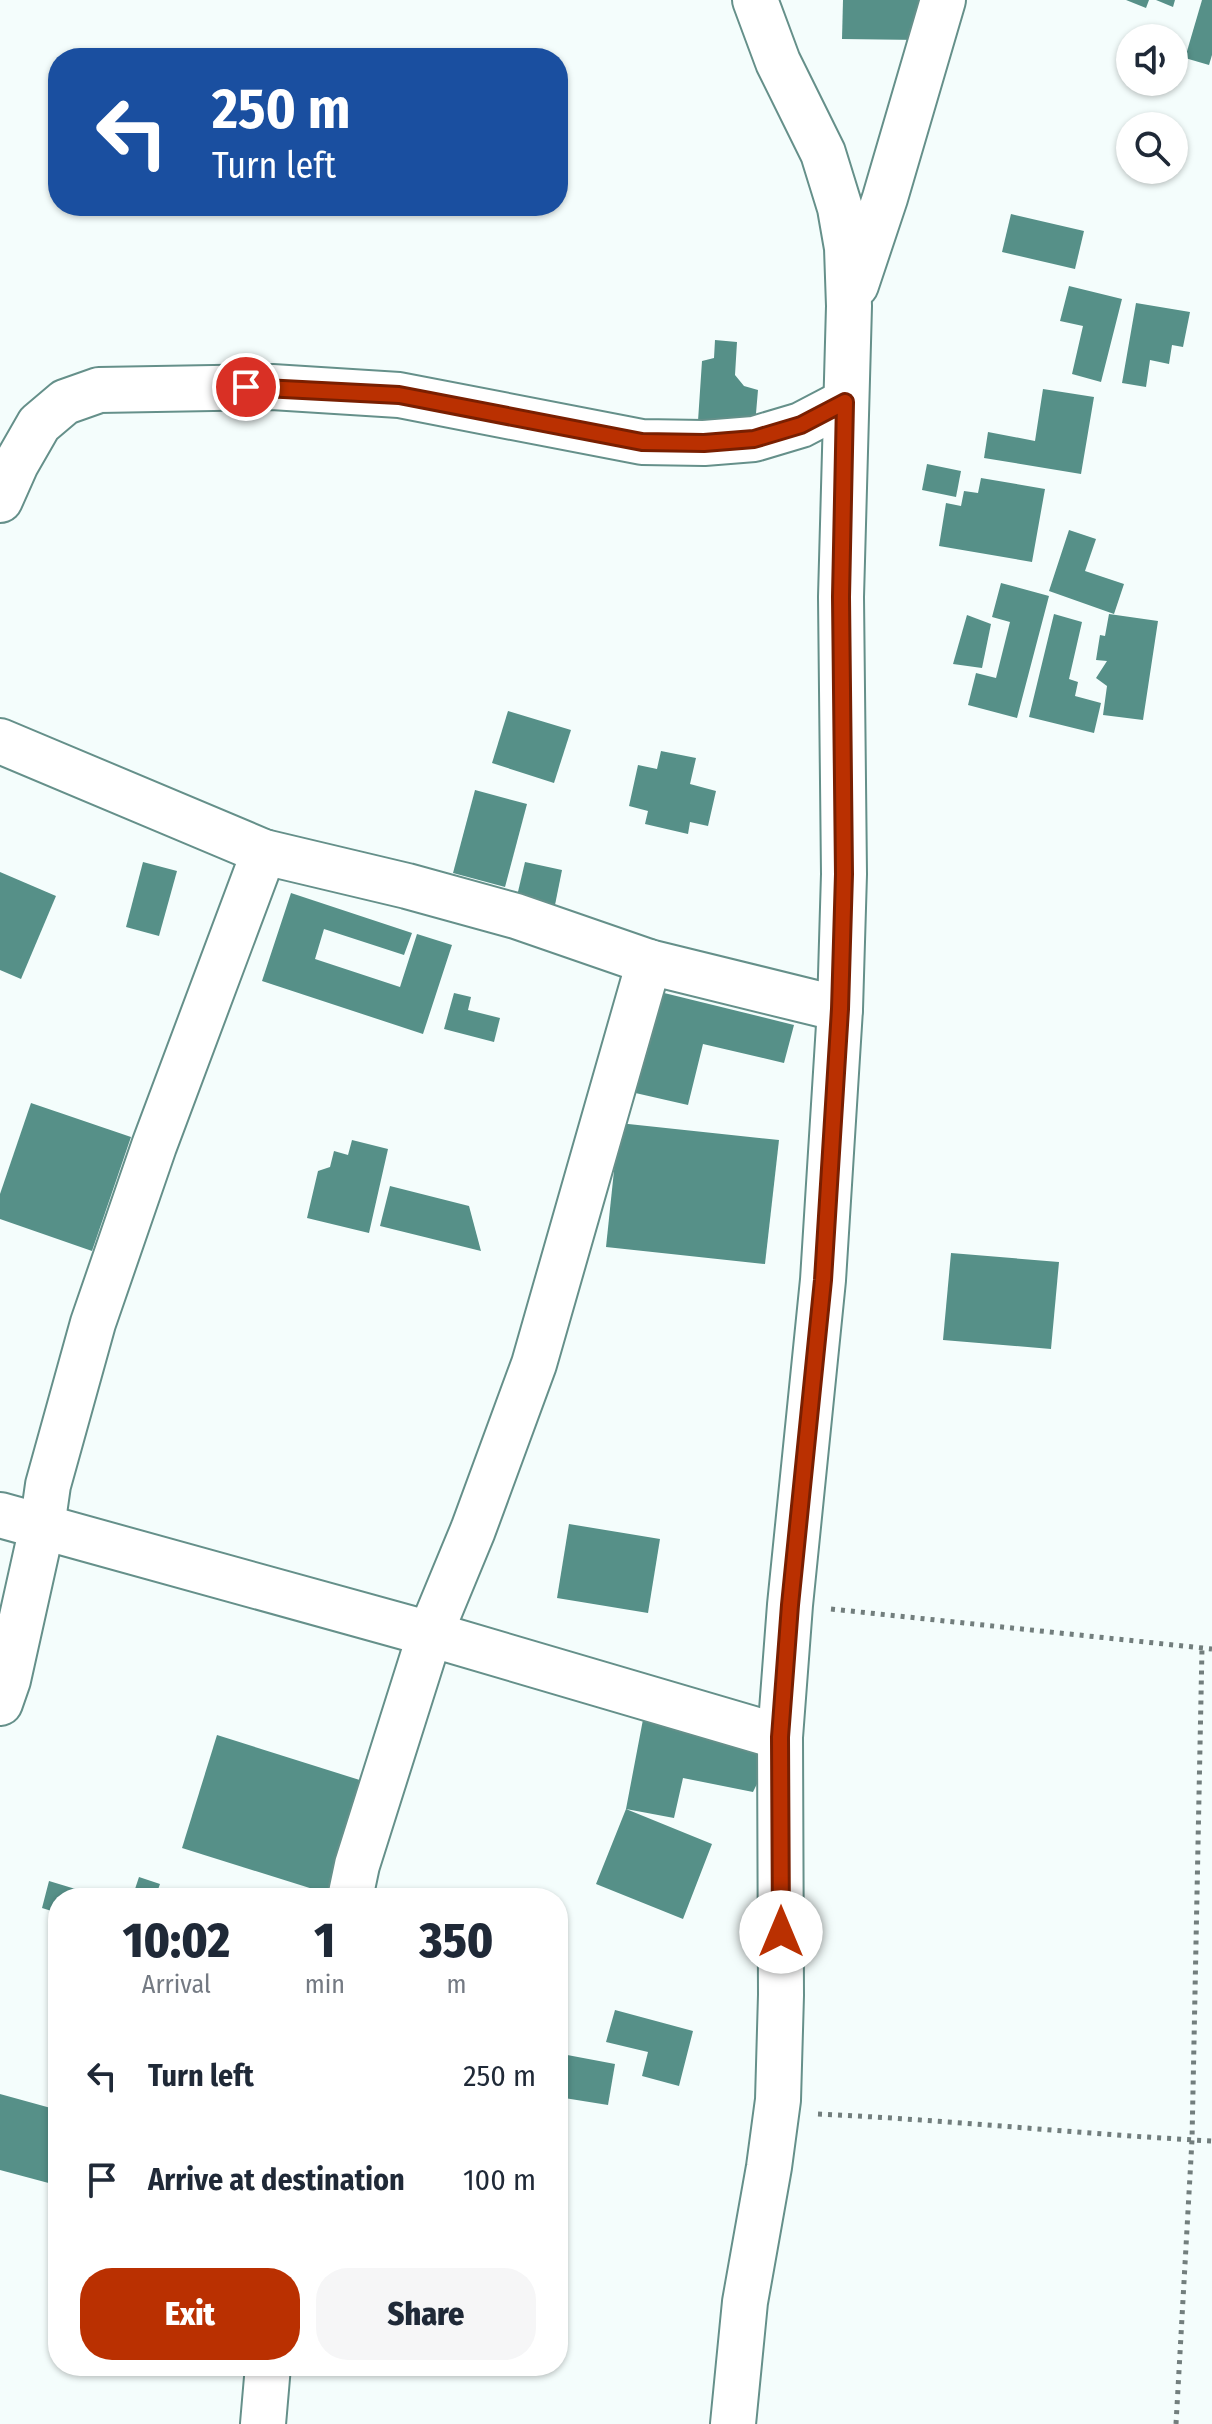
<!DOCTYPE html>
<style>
body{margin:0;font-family:"Fira Sans Condensed",sans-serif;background:#f6f6f7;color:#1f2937;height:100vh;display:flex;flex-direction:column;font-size:30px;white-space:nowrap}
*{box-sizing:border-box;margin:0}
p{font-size:26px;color:#747a83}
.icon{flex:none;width:44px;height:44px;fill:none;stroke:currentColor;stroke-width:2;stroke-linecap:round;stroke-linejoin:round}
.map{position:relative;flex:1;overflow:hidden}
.side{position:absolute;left:48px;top:1888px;width:520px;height:488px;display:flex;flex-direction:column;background:#fff;border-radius:32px;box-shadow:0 2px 6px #0004}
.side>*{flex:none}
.top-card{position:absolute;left:48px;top:48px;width:520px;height:168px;border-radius:32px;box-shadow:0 2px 6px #0004;background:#1a4fa0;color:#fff;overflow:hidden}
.tools{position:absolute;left:1116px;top:24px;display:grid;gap:16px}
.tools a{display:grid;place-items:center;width:72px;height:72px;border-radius:50%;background:#fff;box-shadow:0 2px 6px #0004;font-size:40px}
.pin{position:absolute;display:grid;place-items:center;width:68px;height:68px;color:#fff;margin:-34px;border:4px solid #fff;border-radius:50%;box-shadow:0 2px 8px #0007}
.me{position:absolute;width:88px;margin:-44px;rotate:0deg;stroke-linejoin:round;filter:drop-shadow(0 0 6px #0008)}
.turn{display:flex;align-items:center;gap:28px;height:168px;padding:0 32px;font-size:36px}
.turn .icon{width:104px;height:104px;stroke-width:2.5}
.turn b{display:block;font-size:56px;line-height:68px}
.eta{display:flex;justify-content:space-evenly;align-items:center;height:136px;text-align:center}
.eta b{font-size:48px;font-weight:800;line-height:56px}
.cta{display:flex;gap:16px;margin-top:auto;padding:16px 32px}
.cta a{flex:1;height:92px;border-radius:32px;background:#ba3001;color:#fff;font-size:32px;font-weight:800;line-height:92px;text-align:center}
.cta a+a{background:#f6f6f7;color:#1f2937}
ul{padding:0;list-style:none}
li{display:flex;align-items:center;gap:24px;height:104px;padding:0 32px}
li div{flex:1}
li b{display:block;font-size:30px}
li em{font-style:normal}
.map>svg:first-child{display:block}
.building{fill:#569088}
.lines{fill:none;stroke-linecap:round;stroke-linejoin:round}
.minor-casing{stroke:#65908a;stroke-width:48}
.path{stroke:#727e7d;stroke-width:5;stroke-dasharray:4 6;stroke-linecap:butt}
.minor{stroke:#fff;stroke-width:44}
.route-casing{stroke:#791f01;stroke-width:20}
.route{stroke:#ba3001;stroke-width:14}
</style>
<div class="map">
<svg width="1212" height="2424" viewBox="0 0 1212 2424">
<rect width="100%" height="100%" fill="#f4fdfc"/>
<g class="building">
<polygon points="843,0 920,0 919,40 842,39"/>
<polygon points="1126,0 1149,0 1146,8"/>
<polygon points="1156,0 1175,0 1173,7"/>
<polygon points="1202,0 1212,0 1212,55 1209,65 1185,58"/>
<polygon points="1011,214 1084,231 1075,269 1002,252"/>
<polygon points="1069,286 1122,299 1101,382 1072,374 1083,326 1060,321"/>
<polygon points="1136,303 1190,312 1183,347 1172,345 1169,364 1150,360 1146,387 1122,383"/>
<polygon points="715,340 737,342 735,375 744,386 758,390 755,425 698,421 702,361 714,358"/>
<polygon points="1043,389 1094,397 1081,474 984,458 988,432 1035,441"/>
<polygon points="927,464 961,471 956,497 922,490"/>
<polygon points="981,478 1045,489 1032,562 939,546 946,503 961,506 964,491 978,493"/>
<polygon points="1069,530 1096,539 1085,571 1124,584 1114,614 1049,591"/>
<polygon points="1001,583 1049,596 1017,718 968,705 976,673 996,678 1010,622 992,617"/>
<polygon points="1054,614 1082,622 1069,679 1078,682 1075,696 1101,703 1094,733 1029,717"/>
<polygon points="1109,614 1158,621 1143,720 1103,715 1107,686 1096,678 1107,661 1096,660 1100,635 1105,636"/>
<polygon points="967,615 991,624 982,668 953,664"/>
<polygon points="508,711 571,730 554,783 492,763"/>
<polygon points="661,751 696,758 690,784 716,791 708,826 690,822 688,834 645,824 648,811 629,806 638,765 657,769"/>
<polygon points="475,790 527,804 505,887 453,873"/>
<polygon points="143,862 177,871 159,936 126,927"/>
<polygon points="525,862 562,870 555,905 517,896"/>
<polygon points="0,872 56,896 21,979 0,970"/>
<polygon points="291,893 412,933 404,955 324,929 315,959 400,987 417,934 452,945 423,1034 262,981"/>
<polygon points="656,991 794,1025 784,1063 703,1044 688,1105 631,1092"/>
<polygon points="454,993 471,997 468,1010 500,1018 494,1042 444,1029"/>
<polygon points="31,1103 131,1137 92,1251 0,1219 0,1194"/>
<polygon points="619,1123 779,1140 765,1264 606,1247"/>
<polygon points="352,1140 388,1149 369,1233 307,1218 318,1171 330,1167 334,1151 348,1155"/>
<polygon points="390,1186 469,1206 481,1251 380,1226"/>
<polygon points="951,1253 1059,1262 1051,1349 943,1340"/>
<polygon points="569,1524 660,1539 648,1613 557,1598"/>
<polygon points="645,1709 780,1737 753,1792 683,1778 674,1818 626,1809 712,1844 683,1919 596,1884 626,1809"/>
<polygon points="217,1735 366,1782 332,1895 182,1848"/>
<polygon points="139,1877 160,1884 155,1898 132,1898"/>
<polygon points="49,1881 102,1897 102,1898 58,1898 58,1913 42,1908"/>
<polygon points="615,2010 693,2031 679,2086 642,2076 648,2052 606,2042"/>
<polygon points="562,2054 615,2064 608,2105 558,2097 558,2079"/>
<polygon points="0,2094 58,2110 58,2178 56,2185 0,2170"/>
</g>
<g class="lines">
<g class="minor-casing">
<g id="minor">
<polyline points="856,285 885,198 943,0"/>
<polyline points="0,500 16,464 39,424 65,402 99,390 272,387 399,395 642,442 704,443 754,439 801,425 845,402"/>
<polyline points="0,741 264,852 407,886 516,916 649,962 840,1009"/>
<polyline points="0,1515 430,1634 780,1737"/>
<polyline points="0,1703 8,1680 42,1527 48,1485 93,1323 154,1146 264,852"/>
<polyline points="350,1898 357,1865 430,1634 473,1530 534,1364 649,962"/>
<polyline points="263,2424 268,2366"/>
<polyline points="733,2424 745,2302 769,2167 778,2100 781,1995 780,1737 790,1605 823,1280 840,1009 844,874 841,597 849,306 847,248 840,208 823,153 778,62 755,0"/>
</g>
</g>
<g class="path">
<polyline points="831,1609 1212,1649"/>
<path d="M818 2114C950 2120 1080 2134 1212 2141"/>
<polyline points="1176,2424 1192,2140 1202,1648"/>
</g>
<use href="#minor" class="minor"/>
</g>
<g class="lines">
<g class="route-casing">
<polyline id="route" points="246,387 399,395 642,442 704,443 754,439 801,425 845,402 841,597 844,874 840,1009 823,1280 790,1605 780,1737 781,1932"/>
</g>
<use href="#route" class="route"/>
</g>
</svg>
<div class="tools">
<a><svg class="icon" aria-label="sound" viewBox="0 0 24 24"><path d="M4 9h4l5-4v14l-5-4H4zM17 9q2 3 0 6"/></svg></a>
<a><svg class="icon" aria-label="search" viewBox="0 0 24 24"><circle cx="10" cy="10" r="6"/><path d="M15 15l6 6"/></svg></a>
</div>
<div class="pin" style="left:246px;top:387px;background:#d93025"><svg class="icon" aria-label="arrive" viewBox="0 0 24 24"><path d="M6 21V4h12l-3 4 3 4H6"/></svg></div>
<svg class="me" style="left:781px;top:1932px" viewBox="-20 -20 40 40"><circle r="19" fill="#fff"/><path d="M0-13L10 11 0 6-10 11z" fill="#ba3001"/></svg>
<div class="top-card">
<div class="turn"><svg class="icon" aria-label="left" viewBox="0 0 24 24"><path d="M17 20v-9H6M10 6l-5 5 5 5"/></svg><div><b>250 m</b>Turn left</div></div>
</div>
<section class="side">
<div class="eta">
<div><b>10:02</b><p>Arrival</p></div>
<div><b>1</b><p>min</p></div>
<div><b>350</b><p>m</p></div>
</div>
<ul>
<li><svg class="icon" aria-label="left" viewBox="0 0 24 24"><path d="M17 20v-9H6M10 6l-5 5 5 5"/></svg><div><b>Turn left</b></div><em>250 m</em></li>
<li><svg class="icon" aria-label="arrive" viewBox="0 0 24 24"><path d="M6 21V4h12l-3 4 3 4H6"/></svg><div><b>Arrive at destination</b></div><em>100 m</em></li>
</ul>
<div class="cta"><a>Exit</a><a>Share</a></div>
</section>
</div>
